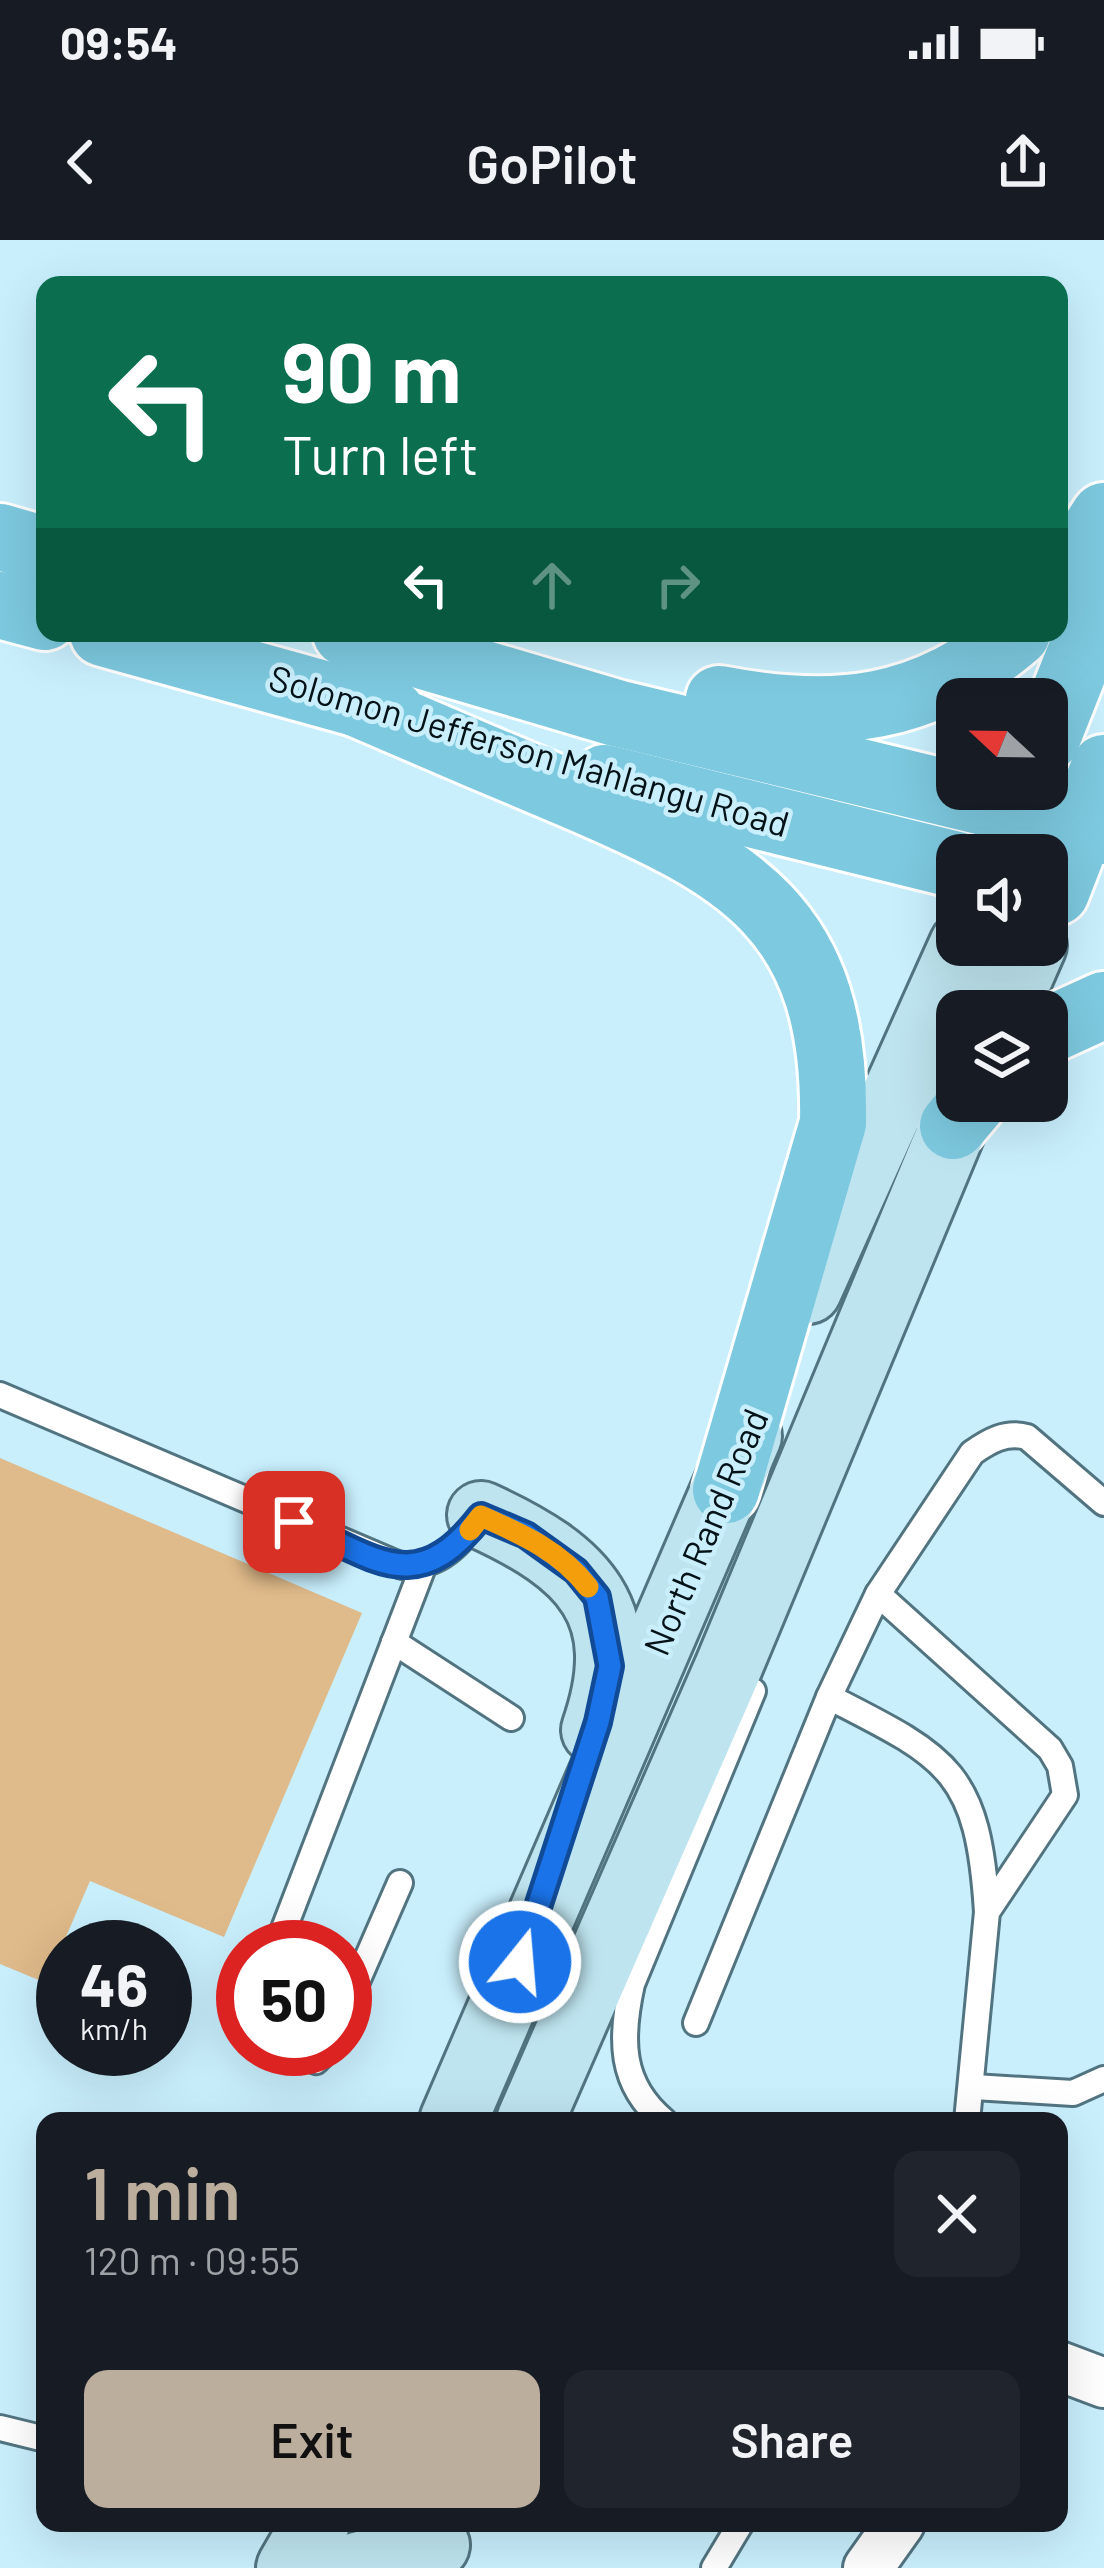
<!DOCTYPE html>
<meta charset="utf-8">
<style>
body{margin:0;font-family:Barlow,sans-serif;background:#20242c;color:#f1f3f6;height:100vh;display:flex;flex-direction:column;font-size:45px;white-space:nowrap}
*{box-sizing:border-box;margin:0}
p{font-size:39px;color:#9ea1a6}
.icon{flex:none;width:66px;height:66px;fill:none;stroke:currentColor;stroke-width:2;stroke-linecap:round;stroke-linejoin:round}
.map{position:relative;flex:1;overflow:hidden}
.sheet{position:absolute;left:36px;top:1872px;width:1032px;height:420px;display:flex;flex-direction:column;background:#171b24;border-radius:24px;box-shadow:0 12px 48px #0002}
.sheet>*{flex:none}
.hud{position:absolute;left:36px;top:36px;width:1032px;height:366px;border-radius:24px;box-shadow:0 12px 48px #0002;background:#0b6e4f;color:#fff;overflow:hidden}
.needle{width:78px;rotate:292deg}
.fabs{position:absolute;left:936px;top:438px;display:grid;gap:24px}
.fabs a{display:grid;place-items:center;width:132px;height:132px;border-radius:24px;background:#171b24;box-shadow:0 12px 48px #0002;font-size:60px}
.speed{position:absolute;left:36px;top:1680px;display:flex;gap:24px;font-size:60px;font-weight:700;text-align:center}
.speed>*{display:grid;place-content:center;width:156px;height:156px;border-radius:50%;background:#171b24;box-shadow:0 12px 48px #0002;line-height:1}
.speed small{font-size:30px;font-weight:400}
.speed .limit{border:18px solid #d22;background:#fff;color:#111}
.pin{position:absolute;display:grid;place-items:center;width:102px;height:102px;color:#fff;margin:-51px;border-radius:24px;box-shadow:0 6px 18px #0006}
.me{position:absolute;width:132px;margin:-66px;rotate:17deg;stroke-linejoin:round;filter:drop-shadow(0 0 9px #0008)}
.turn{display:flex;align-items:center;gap:42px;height:252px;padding:0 48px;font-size:54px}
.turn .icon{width:156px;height:156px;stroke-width:2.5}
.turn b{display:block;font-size:84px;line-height:102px}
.lanes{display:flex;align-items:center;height:114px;padding:0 48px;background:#0003;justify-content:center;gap:60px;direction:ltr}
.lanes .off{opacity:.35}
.round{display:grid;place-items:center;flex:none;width:126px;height:126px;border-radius:24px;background:#20242c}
.overview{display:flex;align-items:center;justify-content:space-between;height:204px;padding:0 48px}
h1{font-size:72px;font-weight:600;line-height:90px;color:#bbae9c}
.cta{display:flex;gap:24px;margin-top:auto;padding:24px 48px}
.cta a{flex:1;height:138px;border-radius:24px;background:#bbae9c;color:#111;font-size:48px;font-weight:600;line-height:138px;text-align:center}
.cta a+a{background:#20242c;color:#f1f3f6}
.status{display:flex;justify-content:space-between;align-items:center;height:84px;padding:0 60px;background:#171b24;direction:ltr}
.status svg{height:33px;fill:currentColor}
header{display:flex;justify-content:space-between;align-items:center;height:156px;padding:0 48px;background:#171b24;font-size:54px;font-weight:600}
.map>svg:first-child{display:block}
.building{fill:#dfba8a}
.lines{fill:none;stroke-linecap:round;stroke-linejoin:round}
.service-casing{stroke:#527481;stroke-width:30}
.minor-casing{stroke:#527481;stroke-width:54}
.secondary-casing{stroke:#527481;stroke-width:72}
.primary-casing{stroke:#fff;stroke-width:72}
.service{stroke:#fff;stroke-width:24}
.minor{stroke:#fff;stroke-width:48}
.secondary{stroke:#bee4ef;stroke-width:66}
.primary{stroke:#7dc9df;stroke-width:66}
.route-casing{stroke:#114b97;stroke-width:30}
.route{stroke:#1a73e8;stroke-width:21}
.slow{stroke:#f59e0b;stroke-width:21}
.labels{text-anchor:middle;stroke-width:9;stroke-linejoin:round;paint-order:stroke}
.street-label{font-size:36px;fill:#051217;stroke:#c9effd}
</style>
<div class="status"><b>09:54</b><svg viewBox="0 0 49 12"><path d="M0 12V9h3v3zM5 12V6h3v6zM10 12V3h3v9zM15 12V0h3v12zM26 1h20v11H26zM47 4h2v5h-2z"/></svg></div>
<header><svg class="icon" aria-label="back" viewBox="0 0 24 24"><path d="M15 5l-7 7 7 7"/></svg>GoPilot<svg class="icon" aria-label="share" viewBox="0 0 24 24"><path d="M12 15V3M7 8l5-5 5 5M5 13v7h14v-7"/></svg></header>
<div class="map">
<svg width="1104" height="2328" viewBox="0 0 1104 2328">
<rect width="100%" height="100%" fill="#c9effd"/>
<polygon class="building" points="0,1218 362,1373 224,1697 90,1641 46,1743 0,1724"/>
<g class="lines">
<g class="service-casing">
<g id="service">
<path d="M0 1155 402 1326C441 1327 459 1304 481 1275"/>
<polyline points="394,1402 511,1478"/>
<polyline points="829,1457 878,1354"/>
<polyline points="277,1707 423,1327"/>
<polyline points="345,1769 400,1643"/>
<path d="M696 1783 829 1457C949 1518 978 1531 987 1672"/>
<polyline points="285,1809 316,1821 328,1809"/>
<polyline points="974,1847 1073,1853 1104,1839"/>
<path d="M664 1881C619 1844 620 1798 632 1744L753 1451"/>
<path d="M967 1881 987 1672 1065 1555 1060 1526 1050 1509 878 1354 972 1213C989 1201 1006 1191 1027 1197L1104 1263"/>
<polyline points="0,2188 45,2199"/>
<polyline points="714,2328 741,2283"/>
</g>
</g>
<g class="minor-casing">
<g id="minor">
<polyline points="1059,2126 1104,2143"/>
<polyline points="868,2328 900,2283"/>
</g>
</g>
<g class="secondary-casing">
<g id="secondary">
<polyline points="1004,771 1033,705"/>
<polyline points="808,1050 963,705"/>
<path d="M481 1275C584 1322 636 1372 595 1490"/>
<polyline points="453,1881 748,1196"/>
<polyline points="530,1881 728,1428 964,861"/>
<polyline points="290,2328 316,2283"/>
<polyline points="350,2328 436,2305"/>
</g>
</g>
<g class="primary-casing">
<g id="primary">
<polyline points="0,297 45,310"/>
<polyline points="1059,346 1104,276"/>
<polyline points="0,365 45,377"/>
<polyline points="103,393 392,473"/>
<polyline points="346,393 616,473 1104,591"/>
<path d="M719 459C834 481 926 472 1017 393"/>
<path d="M349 460C423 492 496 523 570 554 741 627 837 678 833 883L726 1250"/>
<polyline points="1047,498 1104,354"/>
<polyline points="605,538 957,625"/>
<polyline points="1056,652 1104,528"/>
<polyline points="1047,791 1104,765"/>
<polyline points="953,886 974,861"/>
</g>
</g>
<use href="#service" class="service"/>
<use href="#minor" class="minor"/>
<use href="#secondary" class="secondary"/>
<use href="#primary" class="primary"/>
</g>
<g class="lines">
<g class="route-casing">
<path id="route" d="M294 1282C376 1318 416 1360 481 1276L526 1295 576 1331 597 1357 610 1426 598 1482 520 1722"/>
</g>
<use href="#route" class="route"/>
<path class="slow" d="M470 1290 481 1276C522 1294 560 1311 588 1347"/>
</g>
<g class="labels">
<g class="street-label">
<text transform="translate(529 511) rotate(16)" y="13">Solomon Jefferson Mahlangu Road</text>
<text transform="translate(706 1292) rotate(-67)" y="13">North Rand Road</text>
</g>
</g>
</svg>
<div class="fabs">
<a><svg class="needle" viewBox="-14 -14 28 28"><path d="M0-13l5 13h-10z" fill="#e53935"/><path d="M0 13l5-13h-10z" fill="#9ea1a6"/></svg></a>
<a><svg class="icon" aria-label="sound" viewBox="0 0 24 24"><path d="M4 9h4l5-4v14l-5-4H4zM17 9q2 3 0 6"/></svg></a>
<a><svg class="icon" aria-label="layers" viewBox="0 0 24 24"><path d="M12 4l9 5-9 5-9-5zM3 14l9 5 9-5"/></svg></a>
</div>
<div class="speed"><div>46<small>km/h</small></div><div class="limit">50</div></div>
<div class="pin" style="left:294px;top:1282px;background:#d93025"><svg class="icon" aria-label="arrive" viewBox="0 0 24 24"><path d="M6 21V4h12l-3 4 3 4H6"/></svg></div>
<svg class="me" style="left:520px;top:1722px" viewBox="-20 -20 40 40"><circle r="17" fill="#1a73e8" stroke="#fff" stroke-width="3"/><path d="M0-11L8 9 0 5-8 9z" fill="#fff"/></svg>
<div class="hud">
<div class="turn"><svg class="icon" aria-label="left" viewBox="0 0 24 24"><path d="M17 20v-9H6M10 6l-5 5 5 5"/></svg><div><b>90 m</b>Turn left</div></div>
<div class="lanes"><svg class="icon" aria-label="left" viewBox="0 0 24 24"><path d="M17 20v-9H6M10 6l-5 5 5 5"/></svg><svg class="icon off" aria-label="ahead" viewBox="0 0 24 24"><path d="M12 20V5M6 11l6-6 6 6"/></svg><svg class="icon off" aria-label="right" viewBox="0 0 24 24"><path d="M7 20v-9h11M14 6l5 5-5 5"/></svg></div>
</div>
<section class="sheet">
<div class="overview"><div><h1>1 min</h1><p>120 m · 09:55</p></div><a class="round"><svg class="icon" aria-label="close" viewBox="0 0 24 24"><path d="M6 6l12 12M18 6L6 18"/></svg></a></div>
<div class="cta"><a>Exit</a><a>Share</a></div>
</section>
</div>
